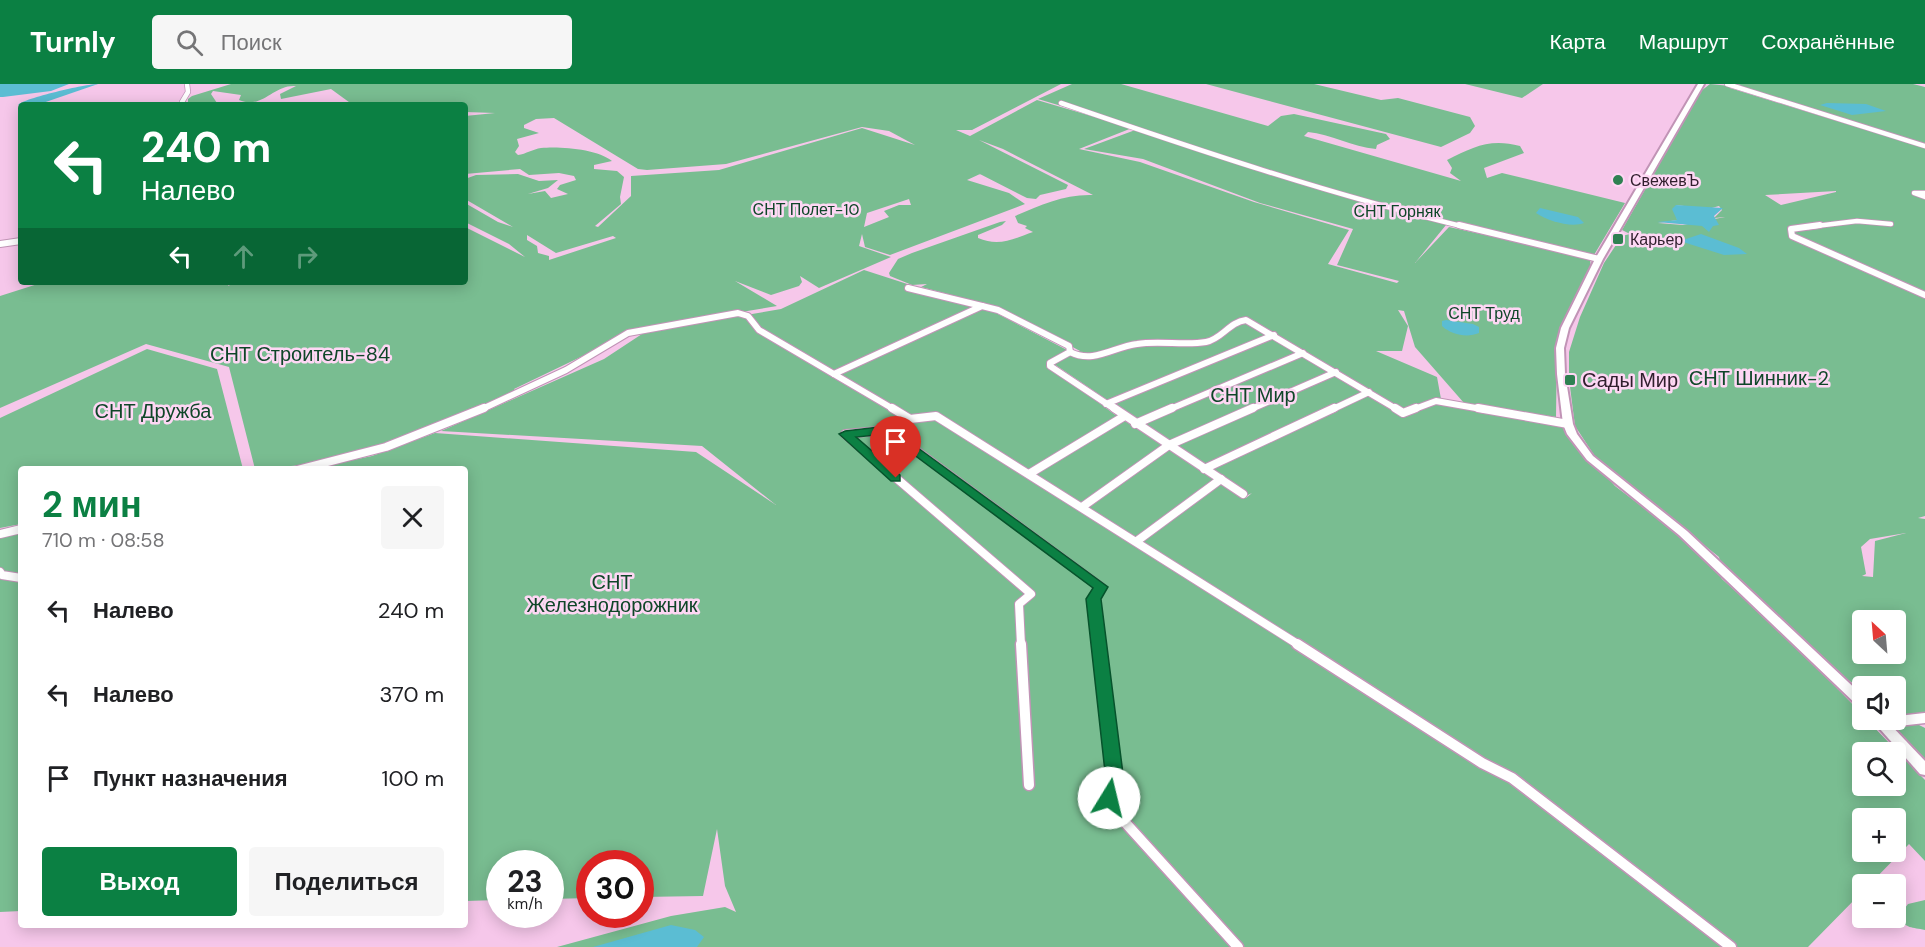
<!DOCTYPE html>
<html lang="ru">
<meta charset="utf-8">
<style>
body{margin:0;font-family:"DM Sans",sans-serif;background:#f6f6f6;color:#202124;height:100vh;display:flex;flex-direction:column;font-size:22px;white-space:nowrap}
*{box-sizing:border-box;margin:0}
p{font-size:20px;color:#757577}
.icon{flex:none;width:33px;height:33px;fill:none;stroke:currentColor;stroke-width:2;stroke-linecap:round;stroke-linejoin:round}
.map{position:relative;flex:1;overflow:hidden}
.sheet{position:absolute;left:18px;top:382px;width:450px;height:462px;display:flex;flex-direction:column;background:#fff;border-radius:6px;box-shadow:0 3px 15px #0003}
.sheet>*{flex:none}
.top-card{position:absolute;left:18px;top:18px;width:450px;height:183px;border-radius:6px;box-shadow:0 3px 15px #0003;background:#0b8043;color:#fff;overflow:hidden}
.needle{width:39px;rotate:334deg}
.tools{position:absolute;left:1852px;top:526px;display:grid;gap:12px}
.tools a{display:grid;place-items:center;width:54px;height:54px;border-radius:6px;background:#fff;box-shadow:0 3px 15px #0003;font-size:30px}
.speed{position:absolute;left:486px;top:766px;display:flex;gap:12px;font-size:30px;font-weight:700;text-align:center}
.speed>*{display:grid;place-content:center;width:78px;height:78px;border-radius:50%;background:#fff;box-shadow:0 3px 15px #0003;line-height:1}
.speed small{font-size:15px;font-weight:400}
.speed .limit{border:9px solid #d22;background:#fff;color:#111}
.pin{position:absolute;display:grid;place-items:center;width:51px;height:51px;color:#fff;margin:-62px -26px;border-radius:50% 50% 50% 0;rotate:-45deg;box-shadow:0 0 6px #0007}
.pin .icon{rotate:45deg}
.me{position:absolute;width:66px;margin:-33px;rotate:9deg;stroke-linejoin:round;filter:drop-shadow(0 0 4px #0008)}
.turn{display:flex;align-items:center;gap:21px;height:126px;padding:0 24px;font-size:27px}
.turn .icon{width:78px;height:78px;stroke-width:2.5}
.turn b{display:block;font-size:42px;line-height:51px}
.lanes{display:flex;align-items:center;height:57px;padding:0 24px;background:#0003;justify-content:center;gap:30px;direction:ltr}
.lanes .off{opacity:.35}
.round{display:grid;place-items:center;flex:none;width:63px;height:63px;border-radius:6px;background:#f6f6f6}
.head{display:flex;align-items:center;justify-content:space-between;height:102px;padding:0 24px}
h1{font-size:36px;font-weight:700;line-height:45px;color:#0b8043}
.button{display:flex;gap:12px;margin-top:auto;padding:12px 24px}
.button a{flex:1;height:69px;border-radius:6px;background:#0b8043;color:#fff;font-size:24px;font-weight:700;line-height:69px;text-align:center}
.button a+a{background:#f6f6f6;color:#202124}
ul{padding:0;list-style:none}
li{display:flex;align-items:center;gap:18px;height:84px;padding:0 24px}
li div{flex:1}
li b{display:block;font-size:22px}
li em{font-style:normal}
header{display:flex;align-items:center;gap:36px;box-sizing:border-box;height:84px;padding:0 30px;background:#0b8043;color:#fff}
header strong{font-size:28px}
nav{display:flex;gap:33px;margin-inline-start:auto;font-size:21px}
.search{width:420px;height:54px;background:#f6f6f6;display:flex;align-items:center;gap:15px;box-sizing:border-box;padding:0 21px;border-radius:6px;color:#757577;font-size:22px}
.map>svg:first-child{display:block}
.green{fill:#79bd91;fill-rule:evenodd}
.water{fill:#5bbdd3}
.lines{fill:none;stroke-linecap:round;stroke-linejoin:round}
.street-far3-casing{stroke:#c194b6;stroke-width:6}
.street-far2-casing{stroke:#c194b6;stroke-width:8}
.street-far1-casing{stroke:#c194b6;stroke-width:10}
.street-casing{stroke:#c194b6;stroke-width:13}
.secondary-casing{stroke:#c194b6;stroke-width:4}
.street-far3{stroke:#fff;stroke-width:4.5}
.street-far2{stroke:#fff;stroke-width:6}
.street-far1{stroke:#fff;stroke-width:8}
.street{stroke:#fff;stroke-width:10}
.secondary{fill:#fff;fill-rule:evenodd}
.route{fill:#0b8043;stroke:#07532c;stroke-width:1.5}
.poi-dot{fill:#2f8152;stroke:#fed7f4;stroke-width:2}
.labels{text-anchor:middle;stroke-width:5;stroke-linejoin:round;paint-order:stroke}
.far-poi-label{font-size:16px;fill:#311f2d;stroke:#fed7f4;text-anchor:start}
.far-park-label{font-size:16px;fill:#0f4628;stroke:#fed7f4}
.park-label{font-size:20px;fill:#0f4628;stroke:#fed7f4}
.poi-label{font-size:20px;fill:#311f2d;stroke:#fed7f4;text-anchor:start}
</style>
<header>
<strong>Turnly</strong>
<div class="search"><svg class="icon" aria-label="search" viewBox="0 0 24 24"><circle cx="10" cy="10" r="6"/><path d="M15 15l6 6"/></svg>Поиск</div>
<nav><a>Карта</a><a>Маршрут</a><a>Сохранённые</a></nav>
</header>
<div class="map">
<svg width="1925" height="863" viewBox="0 0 1925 863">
<rect width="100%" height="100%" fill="#f6c7ea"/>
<g class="green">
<path d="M231 0H1061L972 46H956L970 52 1037 16 1132 44 1079 65 1140 78 1254 118 1349 146 1328 180 1397 199 1399 197 1337 181 1353 145 1260 119 1143 75 1084 65 1138 45 1038 15 1072 0H1121L1268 42 1281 32 1294 30 1386 50 1390 55 1377 61 1376 65C1352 63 1331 50 1308 48L1304 52 1461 97 1450 89 1452 84 1447 76C1473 63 1490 54 1520 62L1524 69 1484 84 1487 94 1502 89 1625 119 1594 171 1507 151 1446 141 1415 179 1449 143 1590 174 1591 185 1557 258 1556 333 1464 319 1415 263 1404 227 1398 226 1408 242 1402 267H1376L1437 293 1441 315 1563 342 1615 402 1670 444 1718 488 1722 495 1791 557 1863 631V636H1867L1925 696V777L1909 760 1869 801H1863V807L1808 863H557L671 832 725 823 736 828 725 802 717 745 703 812 641 813 640 780H590L589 814 551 815 550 780H500L499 816 465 817V386L310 385 372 372 435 349 696 368 776 421 702 362 441 347 604 275 645 248 781 225 864 186 994 228 1067 266 1047 280 1114 330 1246 414 1252 409 1248 411 1054 280 1080 267 1001 224 921 203 927 200 912 201 890 192 889 189 898 175 912 169 1000 138 1006 137 1002 141 978 151V154C999 163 1013 155 1033 148L1025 144 1027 142 1018 139 1015 132C1041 121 1064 110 1093 111L1003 65 979 56 1068 101 1066 105 1040 111 1036 115 1027 114 976 88 980 90 967 96 1009 109 1025 120 890 171 865 163 862 150 859 162 891 173 819 204 800 192 802 198 799 202 771 211 735 197 777 222 639 245 514 305 516 308 382 362 303 381 255 385 229 283 146 260 0 324V212L44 198H230L228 202 236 198H465V143L525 173 509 160 465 138V119L498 138 513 143 465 115V95L476 91 518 90 539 97 558 96 548 104 528 110 545 107 551 114 568 110 557 105 560 101 576 96 574 92 559 89 529 91 520 85 465 90V32L495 29 465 28V21H353L331 5 281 15 280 10 296 2C273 0 263 26 239 16L241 11 213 7 211 10 217 19H188V15L192 12ZM554 34 638 85 647 86 726 80 862 43 889 47 915 61 862 44 719 86 631 92V112L598 143 595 142 621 120 620 113 624 93 617 87 594 85V81L612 77C598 65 559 62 541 64 533 65 526 70 518 71L515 68 519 62 517 55 539 49 524 44V41L536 35ZM909 115 911 121H899L884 127 889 133 864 143 867 129ZM527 151 556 169 613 152 616 154 549 176V172L538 169 537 162 527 156ZM1863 669H1896V702H1863ZM1863 735H1896V768H1863Z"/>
<polygon points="1206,0 1314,0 1381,16 1398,14 1470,33 1475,42 1470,49 1441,63"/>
<polygon points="1465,0 1543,0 1522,14"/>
<path d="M1710 0 1730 2V4L1925 64V432L1918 434 1925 435V629L1896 632V603H1863V606L1845 594 1721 481 1719 473 1596 374 1575 342 1569 295V268L1580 233 1604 179 1622 152 1630 150 1622 146 1701 7ZM1836 108 1781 121 1765 111 1836 107ZM1676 121 1708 125 1719 122 1722 126 1714 134 1725 133 1683 141 1658 139 1677 136ZM1906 449 1875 457 1873 493 1862 492 1866 490 1861 463 1870 455ZM1863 537H1896V570H1863Z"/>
<polygon points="1741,0 1913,0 1925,3 1925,60 1736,1"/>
<polygon points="147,265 217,285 243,385 21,386 21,440 0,444 0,334"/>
<polygon points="21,446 21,827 0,828 0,450"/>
<polygon points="1902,638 1915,639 1925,644 1925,680 1894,643"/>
<path d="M1925 816V846C1912 843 1906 845 1898 833L1908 820Z"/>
</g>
<g class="water">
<polygon points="0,0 69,0 51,7 3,13 0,13"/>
<path d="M98 0 37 21H18C24 14 86 0 98 0Z"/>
<polygon points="1827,19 1866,20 1886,27 1852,31 1820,21"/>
<polygon points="1676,121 1723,124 1714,132 1719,141 1713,142 1709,148 1702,142 1657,138 1677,136 1672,125"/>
<path d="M1540 124 1578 133 1584 139C1571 144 1548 137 1536 129Z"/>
<polygon points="1701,150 1739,164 1747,170 1724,171 1680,157"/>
<path d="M1446 236 1473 240 1479 243V249C1467 254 1452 251 1442 242V237Z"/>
<polygon points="671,841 695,846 704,853 697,863 593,863"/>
</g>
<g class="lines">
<g class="street-far3-casing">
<g id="street-far3">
<polyline points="1727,0 1925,62"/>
<path d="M1061 19C1195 65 1328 110 1465 143"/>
<polyline points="185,21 182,18 188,8 187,0"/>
<polyline points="1925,109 1914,109 1925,113"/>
<polyline points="1808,143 1857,137 1891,140"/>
</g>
</g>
<g class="street-far2-casing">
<g id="street-far2">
<polyline points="1459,141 1599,175"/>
<polyline points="1820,141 1791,145 1792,152 1925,211"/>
<polyline points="0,160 21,157"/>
<polyline points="908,204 982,222"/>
<path d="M1070 268C1094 280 1113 263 1137 260 1160 256 1184 262 1206 258 1222 255 1229 238 1246 236L1398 326"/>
<polyline points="834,290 982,222 998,226 1069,262 1070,268 1050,279 1050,282 1116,326"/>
<polyline points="1106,320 1274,251"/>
<polyline points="480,326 566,286 628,249 738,229 748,232 759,246 895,326"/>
<polyline points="1168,326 1303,269"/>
<polyline points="1249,326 1336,288"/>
<polyline points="1331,326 1369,308"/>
<polyline points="1412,326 1436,317 1487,326"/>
</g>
</g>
<g class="street-far1-casing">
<g id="street-far1">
<polyline points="892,324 910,335"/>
<polyline points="1114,324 1243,410"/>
<polyline points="1395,324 1403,329 1416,324"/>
<polyline points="1478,324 1568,340"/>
<polyline points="1135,340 1172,324"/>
<polyline points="888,346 1101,503 1093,515 1099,561"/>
<polyline points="1204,385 1334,324"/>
<polyline points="297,386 386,363 484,324"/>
<polyline points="1029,390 1123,333"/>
<polyline points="1082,423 1169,361 1253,324"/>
<polyline points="0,450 21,445"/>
<polyline points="1137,457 1221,395"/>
<polyline points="0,488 2,491 21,494"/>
<polyline points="1021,561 1019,520 1031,510 845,350 888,346 910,335 936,332 1299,561"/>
</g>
</g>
<g class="street-casing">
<g id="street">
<polyline points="1021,560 1029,701"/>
<path d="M1098 560 1115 698C1107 712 1113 723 1122 735L1238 863"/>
<polyline points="1297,560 1482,679 1512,694 1731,863"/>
<polyline points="1881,639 1925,634"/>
</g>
</g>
<g class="secondary-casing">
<g id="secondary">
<polygon points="1698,0 1704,0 1603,175 1569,244 1564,264 1565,290 1573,340 1577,350 1593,372 1687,447 1863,612 1863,625 1859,623 1679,451 1587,376 1567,350 1563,340 1557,290 1556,264 1561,244 1595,175"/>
<polygon points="1872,636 1886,636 1925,677 1925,691 1920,690"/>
</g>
</g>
<use href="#street-far3" class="street-far3"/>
<use href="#street-far2" class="street-far2"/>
<use href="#street-far1" class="street-far1"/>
<use href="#street" class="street"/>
<use href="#secondary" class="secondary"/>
</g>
<polygon class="route" points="888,342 1108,503 1101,515 1124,698 1116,719 1103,719 1101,714 1106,697 1086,515 1093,504 886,350 856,353 900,391 900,397 891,397 839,350 845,347"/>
<g class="poi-dot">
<circle cx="1618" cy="96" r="6"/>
<rect x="1612" y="149" width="12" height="12" rx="3"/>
<rect x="1564" y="290" width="12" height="12" rx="3"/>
</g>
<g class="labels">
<g class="far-poi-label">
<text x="1630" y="102">СвежевЪ</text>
<text x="1630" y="161">Карьер</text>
</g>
<g class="far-park-label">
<text x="806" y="131">СНТ Полет-10</text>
<text x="1397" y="133">СНТ Горняк</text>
<text x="1484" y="235">СНТ Труд</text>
</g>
<g class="park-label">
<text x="300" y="277">СНТ Строитель-84</text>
<text x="1759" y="301">СНТ Шинник-2</text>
<text x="1253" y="318">СНТ Мир</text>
<text x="153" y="334">СНТ Дружба</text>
<text x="612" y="505">СНТ<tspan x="612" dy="23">Железнодорожник</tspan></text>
</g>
<g class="poi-label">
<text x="1582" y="303">Сады Мир</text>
</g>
</g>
</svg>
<div class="tools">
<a><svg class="needle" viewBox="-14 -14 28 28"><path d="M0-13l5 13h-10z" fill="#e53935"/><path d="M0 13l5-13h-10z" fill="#757577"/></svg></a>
<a><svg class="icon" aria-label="sound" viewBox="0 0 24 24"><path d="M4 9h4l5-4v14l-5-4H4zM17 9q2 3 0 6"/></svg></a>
<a><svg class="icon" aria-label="search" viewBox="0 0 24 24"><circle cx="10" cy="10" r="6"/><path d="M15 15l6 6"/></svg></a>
<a>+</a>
<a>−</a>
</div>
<div class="speed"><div>23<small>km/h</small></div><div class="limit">30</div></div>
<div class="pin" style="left:896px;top:394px;background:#d93025"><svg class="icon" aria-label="arrive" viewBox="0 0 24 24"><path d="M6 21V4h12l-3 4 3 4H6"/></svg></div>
<svg class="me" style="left:1109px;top:714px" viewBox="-20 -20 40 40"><circle r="19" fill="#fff"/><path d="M0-13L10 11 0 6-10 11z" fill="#0b8043"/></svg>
<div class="top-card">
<div class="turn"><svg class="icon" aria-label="left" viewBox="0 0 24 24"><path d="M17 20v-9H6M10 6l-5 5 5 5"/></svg><div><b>240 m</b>Налево</div></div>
<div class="lanes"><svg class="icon" aria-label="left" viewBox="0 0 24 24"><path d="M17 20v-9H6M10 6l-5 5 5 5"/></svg><svg class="icon off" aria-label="ahead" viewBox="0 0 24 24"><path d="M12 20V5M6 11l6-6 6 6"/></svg><svg class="icon off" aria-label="right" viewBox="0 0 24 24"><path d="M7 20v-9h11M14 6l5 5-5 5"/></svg></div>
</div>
<section class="sheet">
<div class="head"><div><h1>2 мин</h1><p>710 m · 08:58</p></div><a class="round"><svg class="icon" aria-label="close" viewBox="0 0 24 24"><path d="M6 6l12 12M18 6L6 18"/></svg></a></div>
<ul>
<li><svg class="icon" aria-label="left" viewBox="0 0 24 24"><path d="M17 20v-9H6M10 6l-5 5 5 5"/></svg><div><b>Налево</b></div><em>240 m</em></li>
<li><svg class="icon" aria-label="left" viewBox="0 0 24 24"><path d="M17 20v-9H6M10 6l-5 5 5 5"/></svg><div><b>Налево</b></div><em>370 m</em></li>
<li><svg class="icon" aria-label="arrive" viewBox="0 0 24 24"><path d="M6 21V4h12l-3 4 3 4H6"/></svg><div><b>Пункт назначения</b></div><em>100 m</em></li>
</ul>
<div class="button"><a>Выход</a><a>Поделиться</a></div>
</section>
</div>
